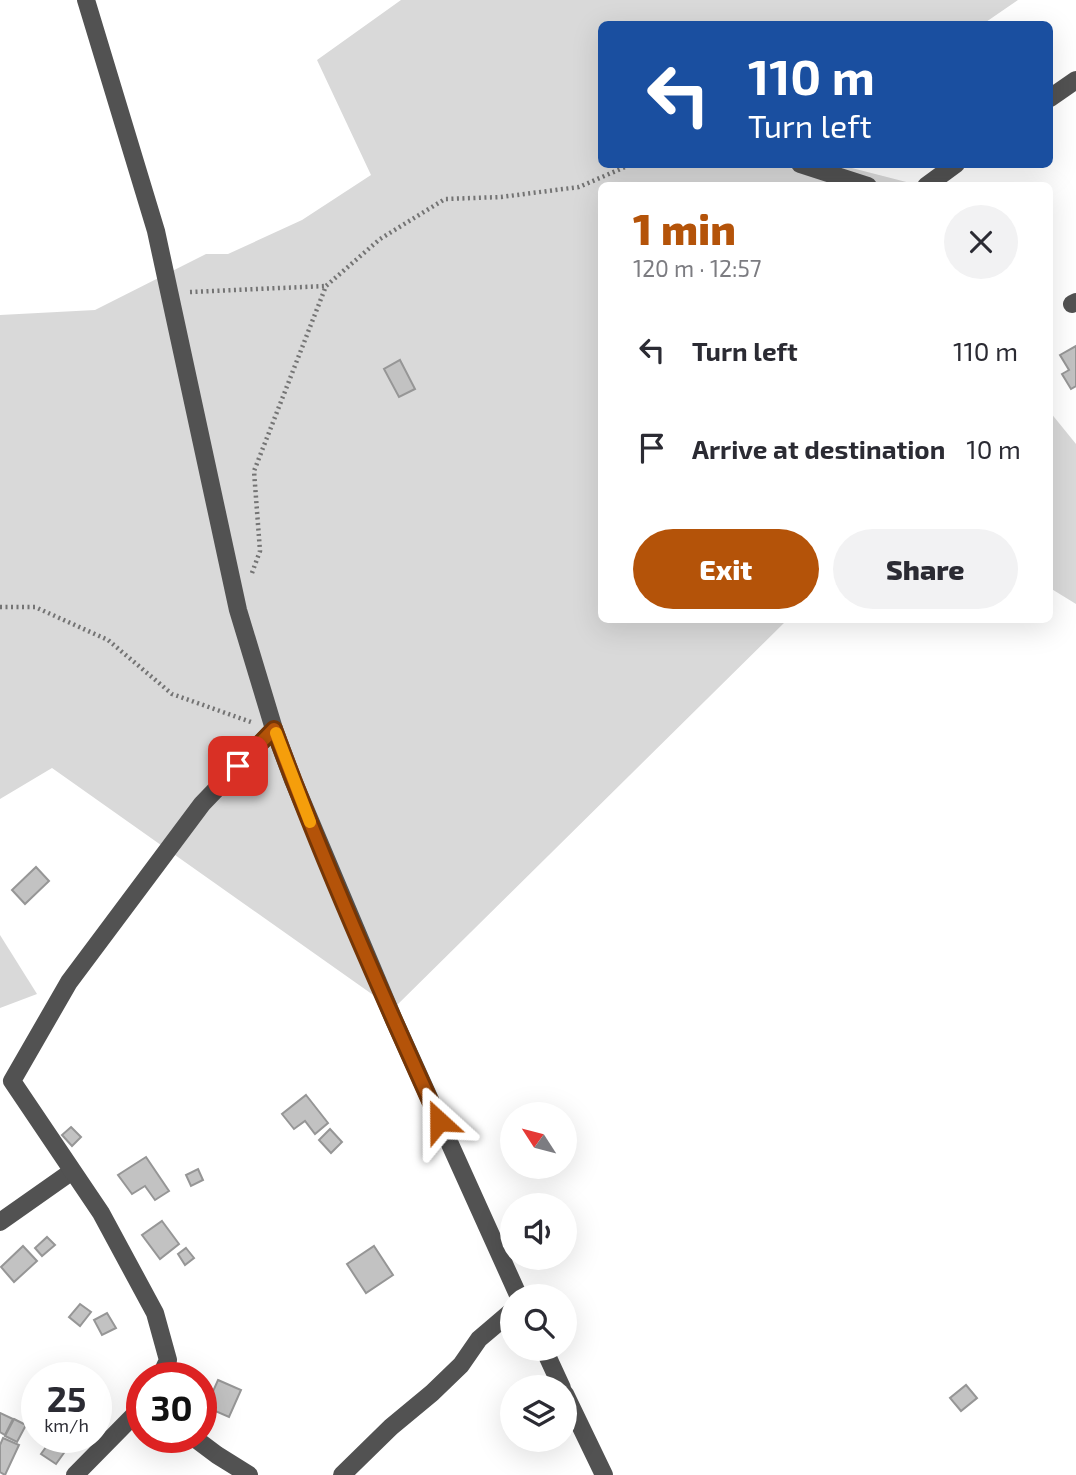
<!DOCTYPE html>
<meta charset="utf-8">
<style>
body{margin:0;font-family:"Exo 2",sans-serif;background:#f2f2f3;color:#2b2b33;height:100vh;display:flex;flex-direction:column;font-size:26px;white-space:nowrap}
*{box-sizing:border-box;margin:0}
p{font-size:23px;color:#7c7c81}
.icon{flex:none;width:38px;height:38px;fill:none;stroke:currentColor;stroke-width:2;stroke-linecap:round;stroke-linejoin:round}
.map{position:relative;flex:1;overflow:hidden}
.panel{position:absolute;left:598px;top:182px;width:455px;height:441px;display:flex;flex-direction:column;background:#fff;border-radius:10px;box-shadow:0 7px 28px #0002}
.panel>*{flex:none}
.banner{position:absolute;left:598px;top:21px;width:455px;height:147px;border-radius:10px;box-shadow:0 7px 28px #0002;background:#1a4fa0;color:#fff;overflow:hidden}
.needle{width:46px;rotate:306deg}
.controls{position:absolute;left:500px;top:1102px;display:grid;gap:14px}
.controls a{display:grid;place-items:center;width:77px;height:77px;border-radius:50%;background:#fff;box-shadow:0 7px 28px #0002;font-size:35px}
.speed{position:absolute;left:21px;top:1362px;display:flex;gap:14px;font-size:35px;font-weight:700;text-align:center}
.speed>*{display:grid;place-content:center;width:91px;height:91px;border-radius:50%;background:#fff;box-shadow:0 7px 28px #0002;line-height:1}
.speed small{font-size:18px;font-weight:400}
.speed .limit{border:10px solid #d22;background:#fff;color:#111}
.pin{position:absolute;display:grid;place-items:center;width:60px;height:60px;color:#fff;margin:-30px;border-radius:14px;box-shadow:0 4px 10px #0006}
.me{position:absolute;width:77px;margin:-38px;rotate:336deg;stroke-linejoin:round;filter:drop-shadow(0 0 5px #0008)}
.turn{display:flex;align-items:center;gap:24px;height:147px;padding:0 35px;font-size:32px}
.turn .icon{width:91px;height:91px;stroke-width:2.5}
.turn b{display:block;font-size:49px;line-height:60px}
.round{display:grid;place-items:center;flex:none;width:74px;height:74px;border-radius:37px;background:#f2f2f3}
.overview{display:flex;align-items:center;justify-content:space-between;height:119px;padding:0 35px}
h1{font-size:42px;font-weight:800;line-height:52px;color:#b45309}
.cta{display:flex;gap:14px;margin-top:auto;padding:14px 35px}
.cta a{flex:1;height:80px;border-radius:42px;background:#b45309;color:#fff;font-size:28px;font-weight:800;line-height:80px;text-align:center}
.cta a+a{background:#f2f2f3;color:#2b2b33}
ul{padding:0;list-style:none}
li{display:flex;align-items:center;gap:21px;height:98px;padding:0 35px}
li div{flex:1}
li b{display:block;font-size:26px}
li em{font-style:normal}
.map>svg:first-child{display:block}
.green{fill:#d9d9d9}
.building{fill:#c2c2c2;stroke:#969696;stroke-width:2}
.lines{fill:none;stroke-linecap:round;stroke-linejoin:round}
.path{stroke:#747474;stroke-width:4.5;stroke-dasharray:2 3.5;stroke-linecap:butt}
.minor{stroke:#525252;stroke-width:18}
.route-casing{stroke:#753606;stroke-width:18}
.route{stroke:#b45309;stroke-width:12}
.slow{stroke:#f59e0b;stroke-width:12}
</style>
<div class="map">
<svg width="1076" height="1475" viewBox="0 0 1076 1475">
<rect width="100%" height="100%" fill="#fff"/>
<g class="green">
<polygon points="401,0 1018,0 983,24 602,24 602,164 840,165 918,185 602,186 602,620 787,620 393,1009 52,768 0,799 0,315 95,310 206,254 228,254 302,220 371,175 317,60"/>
<polygon points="1050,412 1076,444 1076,604 1050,588"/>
<polygon points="0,935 37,994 0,1008"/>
</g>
<g class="building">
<polygon points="1076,346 1076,386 1071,389 1062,374 1069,370 1060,355"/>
<polygon points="400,360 415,389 399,397 384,369"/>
<polygon points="36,867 49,881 25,904 12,890"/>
<polygon points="306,1095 328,1123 315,1134 305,1121 294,1129 282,1114"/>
<polygon points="71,1127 81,1137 72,1146 62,1135"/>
<polygon points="330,1129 342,1142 331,1153 319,1140"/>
<polygon points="146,1157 169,1191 155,1200 145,1186 132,1194 118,1175"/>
<polygon points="198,1169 203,1180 191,1186 186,1175"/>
<polygon points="162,1221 179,1244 160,1259 142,1235"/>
<polygon points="47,1237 55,1245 42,1256 35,1248"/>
<polygon points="23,1246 37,1261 14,1282 1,1267"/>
<polygon points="374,1246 393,1275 366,1293 347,1264"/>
<polygon points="186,1248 194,1258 185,1265 178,1254"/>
<polygon points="80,1304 91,1312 80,1326 69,1317"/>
<polygon points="107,1313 116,1328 102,1335 94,1320"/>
<polygon points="218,1380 241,1390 229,1417 206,1407"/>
<polygon points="966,1385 977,1398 961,1411 950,1398"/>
<polygon points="0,1413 13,1419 5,1435 0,1432"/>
<polygon points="14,1419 26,1425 17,1442 5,1436"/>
<polygon points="3,1438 19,1445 5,1475 0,1472 0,1445"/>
<polygon points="51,1440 66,1450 56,1464 41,1454"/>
</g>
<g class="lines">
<g class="path">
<polyline points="190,292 326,286"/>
<polyline points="252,573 260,551 254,471 326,286 380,239 445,199 501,197 579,187 632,164"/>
<polyline points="0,607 35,607 108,640 172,694 251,722"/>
</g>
<g class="minor">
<polyline points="86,0 156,231 238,610 274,729 293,780 394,1020 519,1297"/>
<polyline points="1050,98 1076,80"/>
<polyline points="800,164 868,186"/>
<polyline points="926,186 956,164"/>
<polyline points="1072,304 1076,302"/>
<polyline points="0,1222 71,1172"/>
<polyline points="544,1349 562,1388"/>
<polyline points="160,1377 168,1360 155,1313 101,1213 12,1081 69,982 202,804 274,729"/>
<polyline points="565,1394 604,1475"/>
<polyline points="193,1437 217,1455 249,1475"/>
<polyline points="75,1475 142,1407"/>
<polyline points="342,1475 391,1427 432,1393 461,1365 479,1339 513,1310"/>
</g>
</g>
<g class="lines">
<g class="route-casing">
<path id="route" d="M238 766 274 729C323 862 381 992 439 1121"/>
</g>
<use href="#route" class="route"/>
<polyline class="slow" points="276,733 310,822"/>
</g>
</svg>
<div class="controls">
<a><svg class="needle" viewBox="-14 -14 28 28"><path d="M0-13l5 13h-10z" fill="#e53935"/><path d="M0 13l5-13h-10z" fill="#7c7c81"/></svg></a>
<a><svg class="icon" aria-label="sound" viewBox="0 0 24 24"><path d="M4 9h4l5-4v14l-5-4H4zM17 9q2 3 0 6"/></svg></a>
<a><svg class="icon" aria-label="search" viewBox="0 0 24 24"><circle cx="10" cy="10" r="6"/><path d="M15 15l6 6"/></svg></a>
<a><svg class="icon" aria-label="layers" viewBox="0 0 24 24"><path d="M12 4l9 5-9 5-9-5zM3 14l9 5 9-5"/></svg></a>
</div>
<div class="speed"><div>25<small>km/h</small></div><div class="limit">30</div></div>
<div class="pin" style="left:238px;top:766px;background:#d93025"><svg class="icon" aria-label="arrive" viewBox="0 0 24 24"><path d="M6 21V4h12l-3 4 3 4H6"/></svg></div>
<svg class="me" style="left:439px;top:1121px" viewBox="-20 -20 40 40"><path d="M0-17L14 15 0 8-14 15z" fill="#b45309" stroke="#fff" stroke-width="4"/></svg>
<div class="banner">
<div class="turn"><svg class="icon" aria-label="left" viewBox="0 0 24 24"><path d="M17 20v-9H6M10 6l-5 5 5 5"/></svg><div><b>110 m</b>Turn left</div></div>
</div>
<section class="panel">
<div class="overview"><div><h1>1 min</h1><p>120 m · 12:57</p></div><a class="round"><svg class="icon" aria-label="close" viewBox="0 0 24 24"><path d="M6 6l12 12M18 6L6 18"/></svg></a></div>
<ul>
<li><svg class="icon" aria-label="left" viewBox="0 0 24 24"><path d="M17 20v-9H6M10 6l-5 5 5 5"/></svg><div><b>Turn left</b></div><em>110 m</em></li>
<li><svg class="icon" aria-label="arrive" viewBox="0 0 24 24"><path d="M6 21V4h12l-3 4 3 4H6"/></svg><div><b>Arrive at destination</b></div><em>10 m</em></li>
</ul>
<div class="cta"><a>Exit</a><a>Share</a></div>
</section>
</div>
